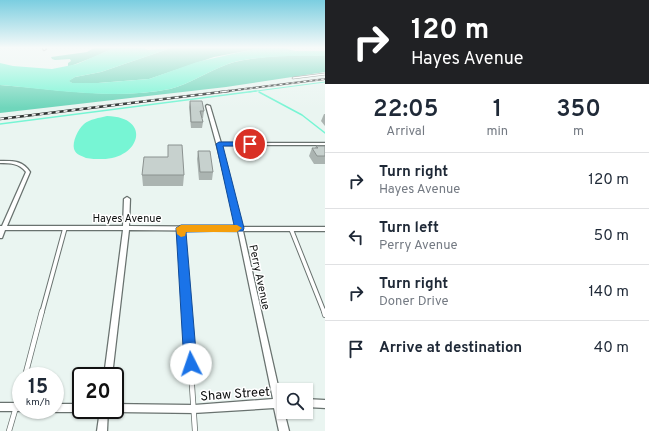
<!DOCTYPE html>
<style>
body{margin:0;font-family:Overpass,sans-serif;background:#f2f2f3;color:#1f2937;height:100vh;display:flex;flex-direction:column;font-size:15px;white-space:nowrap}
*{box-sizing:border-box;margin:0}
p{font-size:13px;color:#747a83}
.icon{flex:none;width:22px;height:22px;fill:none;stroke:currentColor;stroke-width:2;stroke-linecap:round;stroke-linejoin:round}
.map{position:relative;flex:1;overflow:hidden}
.panel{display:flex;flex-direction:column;background:#fff;width:324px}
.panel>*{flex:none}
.guide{background:#202124;color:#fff;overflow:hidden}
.buttons{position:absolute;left:277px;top:383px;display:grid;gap:8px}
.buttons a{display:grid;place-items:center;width:36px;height:36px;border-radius:0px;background:#fff;box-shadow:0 1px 3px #0004;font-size:20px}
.speed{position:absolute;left:12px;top:367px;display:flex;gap:8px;font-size:20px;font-weight:700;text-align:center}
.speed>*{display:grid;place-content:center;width:52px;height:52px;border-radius:50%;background:#fff;box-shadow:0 1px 3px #0004;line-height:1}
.speed small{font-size:10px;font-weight:400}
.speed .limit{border:2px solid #111;border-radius:6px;background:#fff;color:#111}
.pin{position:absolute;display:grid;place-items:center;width:34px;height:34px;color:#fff;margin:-17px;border:2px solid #fff;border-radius:50%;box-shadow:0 1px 4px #0007}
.me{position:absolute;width:44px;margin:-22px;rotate:356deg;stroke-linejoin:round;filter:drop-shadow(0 0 3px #0008)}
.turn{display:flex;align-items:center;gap:14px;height:84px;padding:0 20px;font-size:18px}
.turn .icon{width:52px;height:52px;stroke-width:2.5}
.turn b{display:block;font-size:28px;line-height:34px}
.eta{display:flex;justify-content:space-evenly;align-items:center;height:68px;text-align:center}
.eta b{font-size:24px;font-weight:600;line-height:28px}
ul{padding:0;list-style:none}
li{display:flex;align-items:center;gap:12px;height:56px;padding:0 20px;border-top:1px solid #e0e1e3}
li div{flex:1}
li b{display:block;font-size:15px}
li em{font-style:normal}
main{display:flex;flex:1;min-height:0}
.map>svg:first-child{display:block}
.green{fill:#6fd6bb}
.water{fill:#77f5d4}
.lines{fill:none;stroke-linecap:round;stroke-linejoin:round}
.stream-far1{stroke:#77f5d4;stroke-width:1}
.stream{stroke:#77f5d4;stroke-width:1.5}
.service-far2-casing{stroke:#69726f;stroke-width:2.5}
.service-far1-casing{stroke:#69726f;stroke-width:5.5}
.service-casing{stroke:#69726f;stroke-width:6}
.minor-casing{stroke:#69726f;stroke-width:2.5}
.service-far2{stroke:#fff;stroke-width:1.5}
.service-far1{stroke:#fff;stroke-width:3.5}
.service{stroke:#fff;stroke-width:4.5}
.minor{fill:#fff;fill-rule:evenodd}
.rail-far1-casing{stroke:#2f3332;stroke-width:2}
.rail-casing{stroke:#2f3332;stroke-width:2.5}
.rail-far1{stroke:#fff;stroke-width:1;stroke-dasharray:3;stroke-linecap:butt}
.rail{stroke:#fff;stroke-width:1.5;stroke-dasharray:4;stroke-linecap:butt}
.wall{fill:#abb4b1}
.building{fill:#c7d1ce;stroke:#8b9290}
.route{fill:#1a73e8;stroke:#114b97}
.slow{fill:#f59e0b}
.labels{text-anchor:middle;stroke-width:3;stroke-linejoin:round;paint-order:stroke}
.street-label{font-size:11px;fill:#0d100f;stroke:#fff}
.near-street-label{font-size:13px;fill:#0d100f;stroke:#fff}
</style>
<main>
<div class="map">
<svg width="325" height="431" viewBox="0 0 325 431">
<rect width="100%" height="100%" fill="#eaf5f1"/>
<g class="green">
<polygon points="94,48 114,48 94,57 68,67 68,63 71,61 70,59 55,60 52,59 51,57 87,52"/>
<polygon points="171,48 261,48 214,57 149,79 98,83 72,83 68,81 75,77 101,72"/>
<path d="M325 56V72L226 87 0 113V85C56 89 114 100 170 89 190 84 208 71 228 64 250 56 302 54 325 56Z"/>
</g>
<g class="water">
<path d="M114 48H144L148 50 171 48 101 72 75 77 69 81 72 83H98L149 79 197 62 258 48H284L295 51H325V56C301 55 250 56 228 64 208 71 190 84 170 89 116 100 55 90 0 85V63L13 66 52 69 77 64Z"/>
<path d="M107 116C153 117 140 160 101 159 96 159 91 159 86 158 82 156 76 155 74 149 72 142 78 129 84 124 90 119 99 118 107 116Z"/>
</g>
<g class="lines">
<polyline class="stream-far1" points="249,92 325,82"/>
<g class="stream">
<polyline points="259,92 302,115 325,133"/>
<polyline points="0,124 256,91"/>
</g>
<g class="service-far2-casing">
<polyline id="service-far2" points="293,78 325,74"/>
</g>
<g class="service-far1-casing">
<g id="service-far1">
<polyline points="181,228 187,312"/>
<polyline points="291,229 324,312"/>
<polyline points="42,312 65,228"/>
</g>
</g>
<g class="service-casing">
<g id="service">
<polyline points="187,311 195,431"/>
<polyline points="324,311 325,315"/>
<polyline points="25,376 42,311"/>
<polyline points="9,431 21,390"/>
</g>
</g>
<g class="minor-casing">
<g id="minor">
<polygon points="43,48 45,48 46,49 44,50"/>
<path d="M207 105 210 106 221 143H325V145H221L242 227H325V231H243L281 399H284V407H283L289 431H279L274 408 194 413 115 412 111 410H115V404L194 405 273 399 238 231 129 230 112 376H104L123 230H5L2 238H0V226H2L26 172C19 163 10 163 0 163V161C13 161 22 160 30 172L7 226H123L124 199 127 197 130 199 129 226 237 227 217 146 206 106Z"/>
<polygon points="306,399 325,400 325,408 306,407"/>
<polygon points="0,403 21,403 21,410 24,410 21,411 0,411"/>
<polygon points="55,404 81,404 81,410 85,410 81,412 55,412 51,410 55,410"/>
<polygon points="100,410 108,410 107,431 97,431"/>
</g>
</g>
<use href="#service-far2" class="service-far2"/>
<use href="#service-far1" class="service-far1"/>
<use href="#service" class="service"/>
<use href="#minor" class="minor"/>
<g class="rail-far1-casing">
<polyline id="rail-far1" points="220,92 325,79"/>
</g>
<g class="rail-casing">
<polyline id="rail" points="0,119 229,91"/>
</g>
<use href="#rail-far1" class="rail-far1"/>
<use href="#rail" class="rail"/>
</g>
<g class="wall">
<polygon points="190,101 204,111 203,118 202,118 203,122 202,128 191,128 189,107"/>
<polygon points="324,114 325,114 325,126 321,121"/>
<polygon points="316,146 325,146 325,164 314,164 309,156 312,148 315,148"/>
<polygon points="198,151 213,172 212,180 199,180 197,159"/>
<polygon points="142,175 184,175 183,186 143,186"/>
</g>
<g class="building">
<polygon points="190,101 202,101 204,111 200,111 203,122 191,122"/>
<polygon points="168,145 182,145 184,175 142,175 144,157 168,157"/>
<polygon points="316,146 325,146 325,156 317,156 312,148 318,148"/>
<polygon points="198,151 210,151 213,172 200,172"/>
</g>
<linearGradient id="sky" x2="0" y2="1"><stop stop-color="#7bcee0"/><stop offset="0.44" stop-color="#f6faf9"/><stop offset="1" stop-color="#f6faf9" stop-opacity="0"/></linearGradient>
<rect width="325" height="108" fill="url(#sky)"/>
<polygon class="route" points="250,142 253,144 252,146 223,146 244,228 243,231 186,232 197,364 195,368 191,370 186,368 184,364 176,228 181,225 234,225 216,144 219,142"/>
<polygon class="slow" points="181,225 237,225 242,228 237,232 186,232 185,236 181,237 177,234 176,228"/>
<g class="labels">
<g class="street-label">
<text x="127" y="222">Hayes Avenue</text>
<text transform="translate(260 277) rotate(78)" y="4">Perry Avenue</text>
</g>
<g class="near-street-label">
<text transform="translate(235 393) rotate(-4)" y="5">Shaw Street</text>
</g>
</g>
</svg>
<div class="buttons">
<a><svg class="icon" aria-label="search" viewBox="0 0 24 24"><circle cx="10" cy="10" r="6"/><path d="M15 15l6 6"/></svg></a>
</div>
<div class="speed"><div>15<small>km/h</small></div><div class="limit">20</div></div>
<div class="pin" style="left:250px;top:144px;background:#d93025"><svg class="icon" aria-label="arrive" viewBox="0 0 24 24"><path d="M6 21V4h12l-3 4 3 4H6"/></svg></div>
<svg class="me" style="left:191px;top:364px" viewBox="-20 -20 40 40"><circle r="19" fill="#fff"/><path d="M0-13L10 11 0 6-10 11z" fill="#1a73e8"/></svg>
</div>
<section class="panel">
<div class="guide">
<div class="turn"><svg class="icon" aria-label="right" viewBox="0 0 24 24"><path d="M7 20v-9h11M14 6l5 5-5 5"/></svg><div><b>120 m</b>Hayes Avenue</div></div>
</div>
<div class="eta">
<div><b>22:05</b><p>Arrival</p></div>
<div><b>1</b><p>min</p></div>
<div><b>350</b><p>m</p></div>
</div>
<ul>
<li><svg class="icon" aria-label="right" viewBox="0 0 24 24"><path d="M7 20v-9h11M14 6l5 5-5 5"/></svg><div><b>Turn right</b><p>Hayes Avenue</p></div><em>120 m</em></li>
<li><svg class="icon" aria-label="left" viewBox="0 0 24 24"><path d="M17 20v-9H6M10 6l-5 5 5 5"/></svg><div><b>Turn left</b><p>Perry Avenue</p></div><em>50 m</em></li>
<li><svg class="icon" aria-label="right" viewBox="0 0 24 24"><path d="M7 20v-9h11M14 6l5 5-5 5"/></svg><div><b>Turn right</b><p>Doner Drive</p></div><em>140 m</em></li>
<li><svg class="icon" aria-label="arrive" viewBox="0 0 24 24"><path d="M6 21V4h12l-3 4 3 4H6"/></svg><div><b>Arrive at destination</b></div><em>40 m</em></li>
</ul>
</section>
</main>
